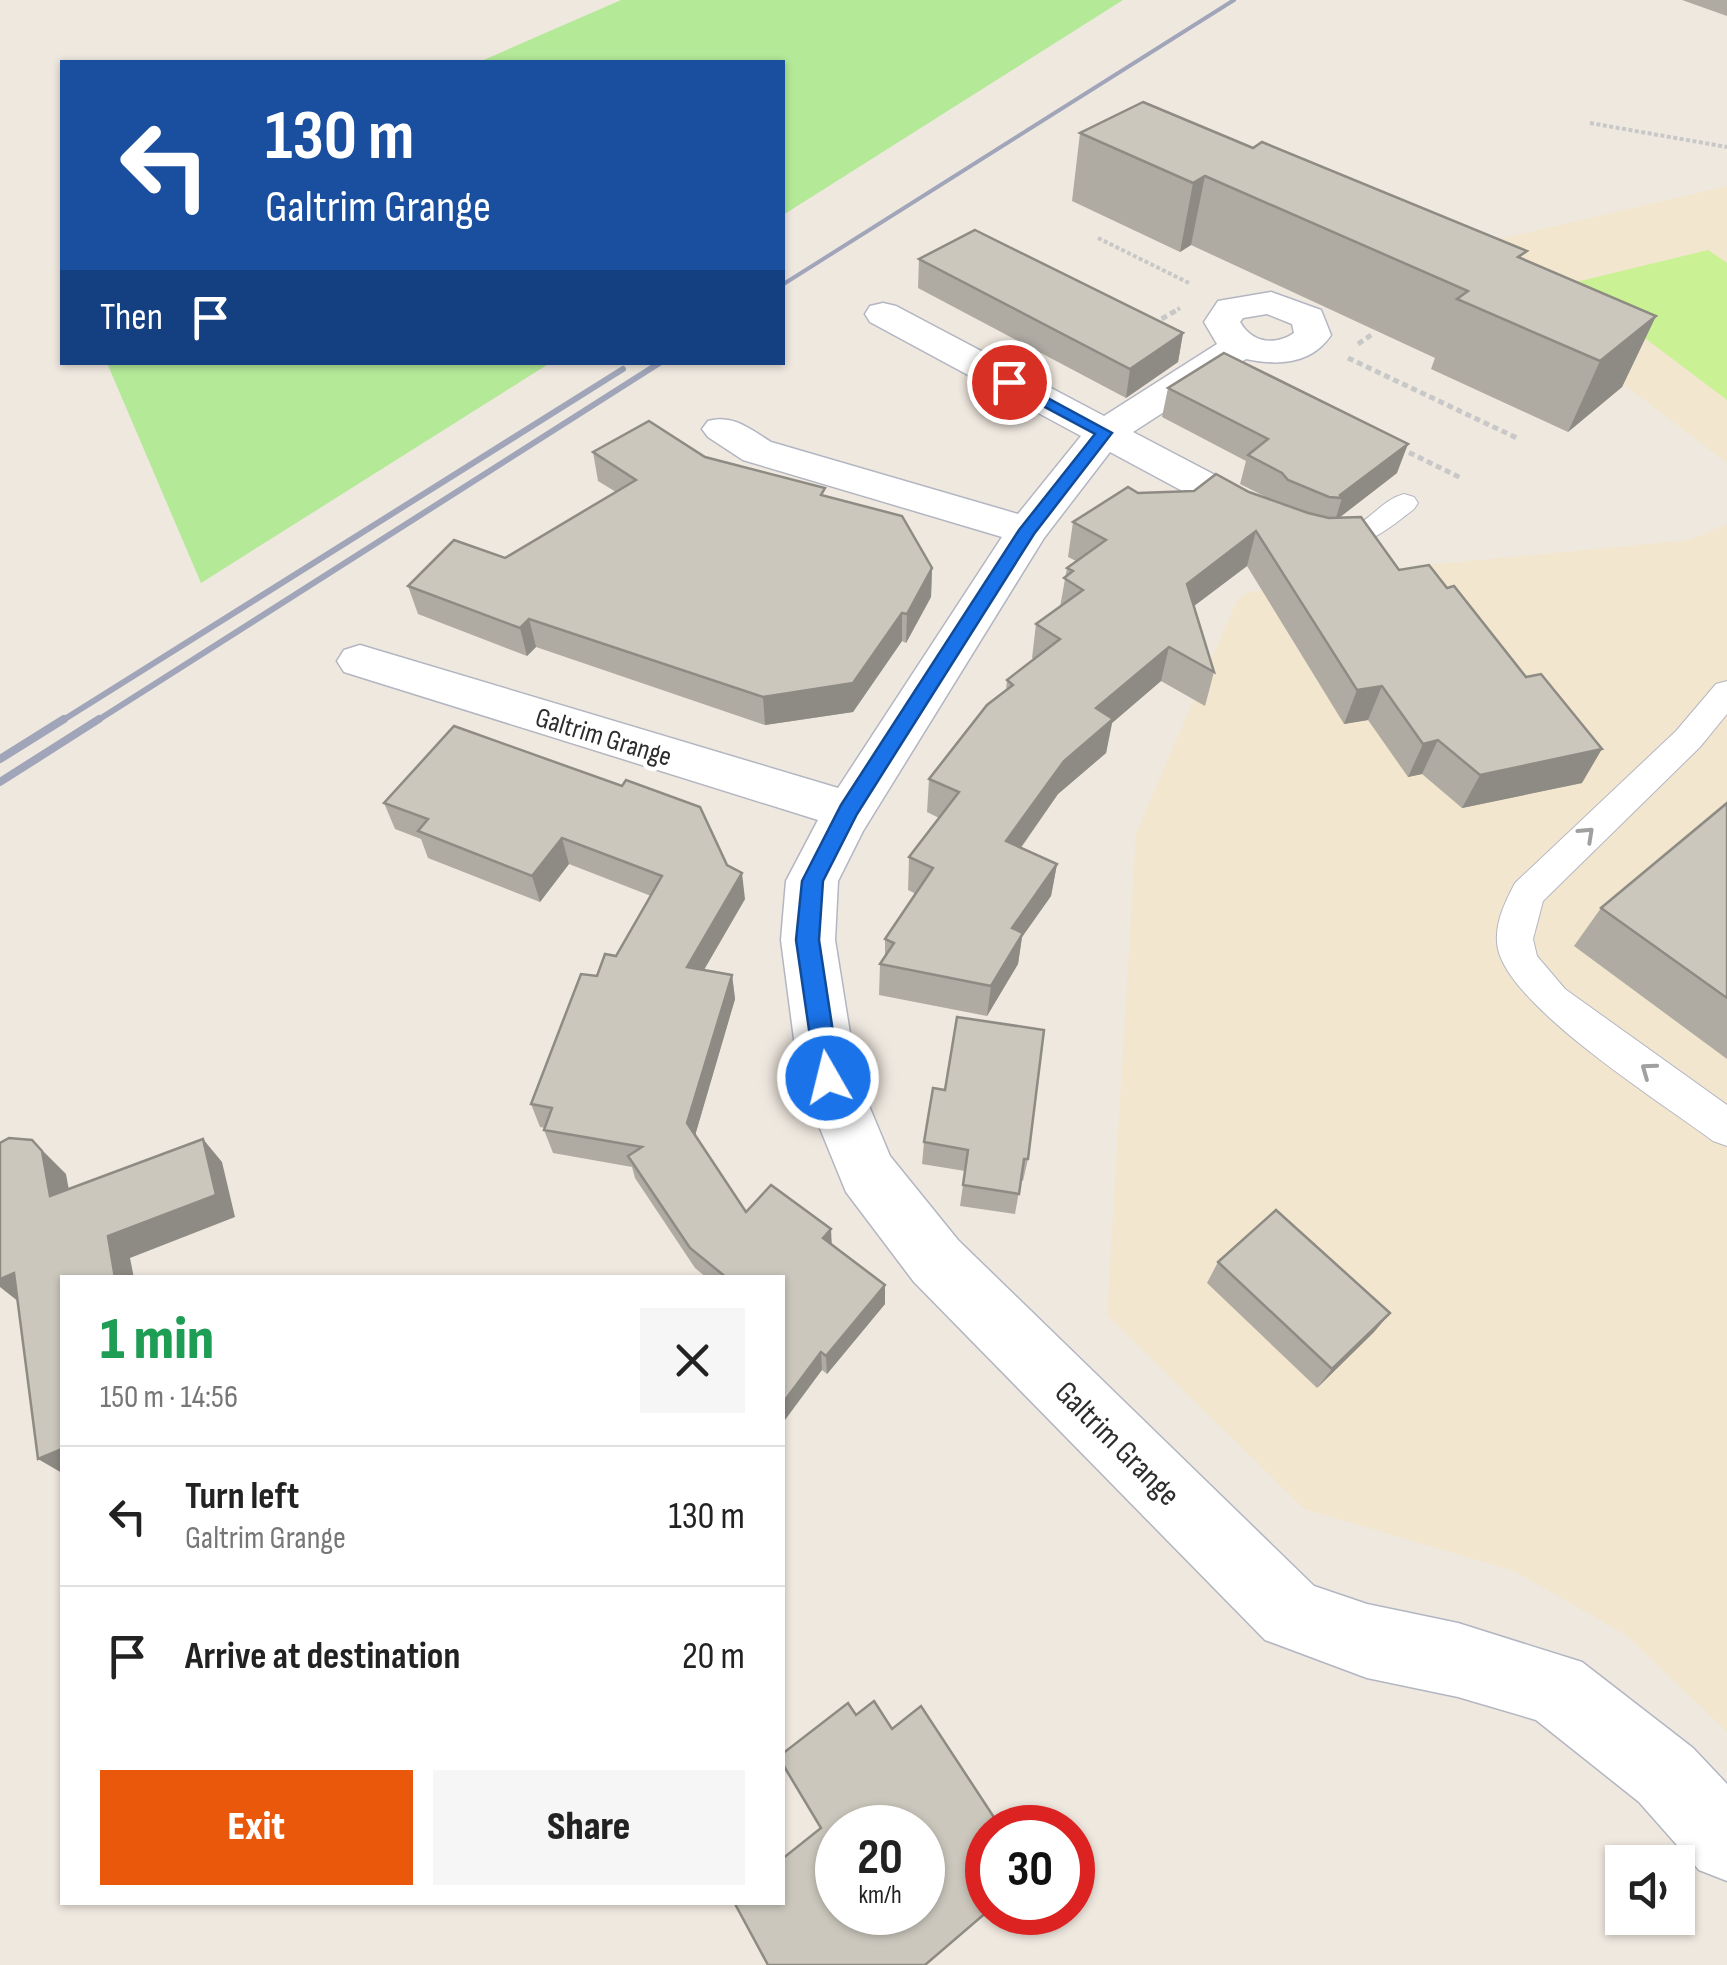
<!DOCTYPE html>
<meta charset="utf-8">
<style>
body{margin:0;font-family:"Sofia Sans Condensed",sans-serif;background:#f6f6f6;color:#222;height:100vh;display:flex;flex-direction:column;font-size:38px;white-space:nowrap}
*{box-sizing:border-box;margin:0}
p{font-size:32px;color:#767676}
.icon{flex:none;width:55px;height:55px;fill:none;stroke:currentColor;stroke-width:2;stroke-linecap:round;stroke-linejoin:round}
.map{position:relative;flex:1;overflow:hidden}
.side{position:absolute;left:60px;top:1275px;width:725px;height:630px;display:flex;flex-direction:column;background:#fff;border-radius:0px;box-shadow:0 2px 8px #0004}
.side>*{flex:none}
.top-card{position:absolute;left:60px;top:60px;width:725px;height:305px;border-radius:0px;box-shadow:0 2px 8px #0004;background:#1a4fa0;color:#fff;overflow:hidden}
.buttons{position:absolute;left:1605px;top:1845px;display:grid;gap:20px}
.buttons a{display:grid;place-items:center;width:90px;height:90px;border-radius:0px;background:#fff;box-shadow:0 2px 8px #0004;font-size:50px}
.speed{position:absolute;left:815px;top:1805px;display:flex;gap:20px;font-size:50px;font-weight:700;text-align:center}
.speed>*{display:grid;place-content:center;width:130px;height:130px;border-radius:50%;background:#fff;box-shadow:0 2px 8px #0004;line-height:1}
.speed small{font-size:25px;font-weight:400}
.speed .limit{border:15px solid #d22;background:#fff;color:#111}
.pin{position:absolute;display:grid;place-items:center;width:85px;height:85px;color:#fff;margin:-42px;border:5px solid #fff;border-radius:50%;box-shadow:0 2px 10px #0007}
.me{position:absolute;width:110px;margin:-55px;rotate:352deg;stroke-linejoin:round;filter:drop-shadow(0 0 8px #0008)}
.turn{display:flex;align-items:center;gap:35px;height:210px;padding:0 40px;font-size:45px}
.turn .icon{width:130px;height:130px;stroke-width:2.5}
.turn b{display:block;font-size:70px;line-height:85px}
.then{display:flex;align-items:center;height:95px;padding:0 40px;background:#0003;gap:20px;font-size:38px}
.round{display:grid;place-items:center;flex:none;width:105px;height:105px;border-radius:0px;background:#f6f6f6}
.head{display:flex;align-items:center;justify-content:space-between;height:170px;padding:0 40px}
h1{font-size:60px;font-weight:800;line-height:75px;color:#1e9e55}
.primary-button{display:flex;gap:20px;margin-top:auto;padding:20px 40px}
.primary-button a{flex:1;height:115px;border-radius:0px;background:#ea580c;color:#fff;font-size:40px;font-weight:800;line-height:115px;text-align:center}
.primary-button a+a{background:#f6f6f6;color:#222}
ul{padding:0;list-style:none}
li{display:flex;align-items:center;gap:30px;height:140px;padding:0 40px;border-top:2px solid #e0e0e0}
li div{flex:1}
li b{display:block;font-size:38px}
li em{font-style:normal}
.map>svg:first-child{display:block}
.education{fill:#f2e6ce}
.green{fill:#b4e998}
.pitch{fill:#caf194}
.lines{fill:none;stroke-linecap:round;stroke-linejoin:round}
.service-casing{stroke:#b3b6c2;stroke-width:2}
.minor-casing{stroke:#b3b6c2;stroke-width:3}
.path-far1{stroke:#c8c8c8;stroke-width:4;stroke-dasharray:4 2.5;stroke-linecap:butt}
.path{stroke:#c8c8c8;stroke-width:5;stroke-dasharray:6 4;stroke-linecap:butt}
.service{fill:#fff;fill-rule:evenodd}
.minor{fill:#fff;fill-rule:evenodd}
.rail-far2{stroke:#a1a5b9;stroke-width:4}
.rail-far1{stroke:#a1a5b9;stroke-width:6}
.rail{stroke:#a1a5b9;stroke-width:8}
.wall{fill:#afaba3}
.shaded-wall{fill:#8e8b84}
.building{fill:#cbc7bd;stroke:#8e8b84;stroke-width:2.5;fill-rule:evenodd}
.oneway{stroke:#a0a0a0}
.route{fill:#1a73e8;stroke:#114b97;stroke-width:2.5}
.labels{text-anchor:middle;stroke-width:9;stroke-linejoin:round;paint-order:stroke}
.street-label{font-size:28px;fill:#2d2d2d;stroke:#fff}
.near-street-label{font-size:32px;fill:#2d2d2d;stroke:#fff}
</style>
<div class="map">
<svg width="1727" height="1965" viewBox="0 0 1727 1965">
<rect width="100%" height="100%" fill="#efe8df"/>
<g class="education">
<polygon points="1727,186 1727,463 1448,251"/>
<polygon points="1727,524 1727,1732 1626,1635 1514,1571 1304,1509 1107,1315 1136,833 1237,600 1246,593 1353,572 1689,540"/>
</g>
<g class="green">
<polygon points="621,0 1123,0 783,215 782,62 479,62"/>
<polygon points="107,363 550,363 201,583"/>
</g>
<polygon class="pitch" points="1708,250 1727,263 1727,400 1572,283"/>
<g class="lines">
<g class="service-casing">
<g id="service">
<path d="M1404 494 1414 497 1418 503 1414 509C1383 533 1356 556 1314 545L1309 538 1314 531C1327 528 1343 531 1355 526 1373 517 1384 499 1404 494Z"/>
<path d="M1727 681V714L1700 747 1543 901 1533 939 1537 956 1565 989 1727 1105V1146L1713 1141C1661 1102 1511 1008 1498 949 1493 926 1505 902 1515 883L1676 731 1716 684Z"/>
</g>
</g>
<g class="minor-casing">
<path id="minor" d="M1271 292 1321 310 1331 335C1312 364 1278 366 1246 359L1133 432 1272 505 1278 514 1272 523 1257 527 1242 523 1110 452 1044 538 863 831 838 881 835 940 857 1077 890 1156 958 1240 1314 1586 1367 1604 1458 1623 1582 1662 1693 1748 1727 1784V1881L1699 1870 1639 1802 1536 1720 1458 1697 1367 1678 1265 1640 914 1282 846 1192 799 1077 781 940 786 881 818 820 344 672 337 661 344 650 360 645 838 788 1002 537 743 460 708 437 702 429 708 421C733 414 750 429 771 442L1018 514 1081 436 870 322 865 314 870 306 883 303 896 306 1104 416 1217 344 1204 322 1218 301ZM1267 314 1292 324 1294 333C1275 346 1252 343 1240 322L1243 318Z"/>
</g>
<g class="path-far1">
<polyline points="1590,123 1727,147"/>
<polyline points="1098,238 1191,284"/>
<polyline points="1172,313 1180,308"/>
</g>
<g class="path">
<polyline points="1153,324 1177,310"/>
<polyline points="1358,344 1374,333"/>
<polyline points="1348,358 1519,439"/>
<polyline points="1400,448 1461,478"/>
</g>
<use href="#service" class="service"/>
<use href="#minor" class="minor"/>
<polyline class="rail-far2" points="782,285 1234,0"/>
<g class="rail-far1">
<polyline points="60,722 623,369"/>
<polyline points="95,722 661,362"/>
</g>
<g class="rail">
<polyline points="0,759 64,719"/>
<polyline points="0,782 99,719"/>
</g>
</g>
<g class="wall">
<polygon points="1682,0 1727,0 1727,16"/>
<polygon points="1080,133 1523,260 1656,316 1622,387 1568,432 1431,369 1435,358 1191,245 1180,252 1072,201"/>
<polygon points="919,259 1183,333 1178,362 1126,398 918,288"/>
<polygon points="1168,388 1397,473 1340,517 1399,570 1582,783 1462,808 1422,774 1408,777 1368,720 1344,724 1247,566 1194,606 1214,672 1205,706 1161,681 1112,723 1106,753 1058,794 1021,848 1057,864 1051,896 1022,937 1018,964 987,1016 879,995 880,964 885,957 885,939 916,894 908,890 909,857 939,818 927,812 929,779 1006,691 1007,680 1034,659 1032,658 1036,624 1060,607 1067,568 1076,561 1068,557 1073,522 1138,493 1249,492 1266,497 1240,484 1246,461 1162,417"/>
<polygon points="593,452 705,457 826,496 932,568 931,597 906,643 902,641 853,712 765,725 536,647 527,656 418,614 408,586 505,558 616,492 598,481"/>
<polygon points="384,803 727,865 745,899 704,970 732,975 735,999 695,1135 746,1212 831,1245 885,1304 827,1374 822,1370 782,1278 707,1278 695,1268 635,1178 632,1167 553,1153 544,1130 545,1128 540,1127 531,1104 597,976 616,956 651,896 569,864 540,902 428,858 421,839 395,829"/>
<polygon points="1727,803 1727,1059 1574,946 1601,908"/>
<polygon points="924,1142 1028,1159 1023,1181 1021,1180 1015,1214 960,1206 965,1171 922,1164"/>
<polygon points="1218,1262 1390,1313 1374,1332 1317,1388 1207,1283"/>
</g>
<g class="shaded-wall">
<polygon points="1205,176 1191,245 1180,252 1193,183"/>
<polygon points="1656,316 1622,387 1568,432 1600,361"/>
<polygon points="1183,333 1178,362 1126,398 1130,369"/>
<polygon points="1408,444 1397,473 1335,521 1342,498 1340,495"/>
<polygon points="1256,531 1247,566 1178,618 1187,584"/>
<polygon points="932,568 931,597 906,643 907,614"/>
<polygon points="902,613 902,641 853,712 765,725 763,697"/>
<polygon points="529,619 536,647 527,656 520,628"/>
<polygon points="1169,647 1161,681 1112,723 1106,753 1058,794 1002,874 1006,841 1096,708"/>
<polygon points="1382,686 1368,720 1344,724 1357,690"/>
<polygon points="1438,740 1422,774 1408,777 1423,744"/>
<polygon points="1602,749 1582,783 1462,808 1480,775"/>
<polygon points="562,838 569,864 540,902 532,876"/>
<polygon points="1057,864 1051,896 1022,937 1018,964 987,1016 991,986 1012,928"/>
<polygon points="742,873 745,899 691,992 687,967"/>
<polygon points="732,975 735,999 692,1146 687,1123"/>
<polygon points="203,1139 222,1162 235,1217 130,1258 134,1278 115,1278 108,1236"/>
<polygon points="32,1140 66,1174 74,1218 50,1196"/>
<polygon points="831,1229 832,1249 823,1238"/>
<polygon points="14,1273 19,1302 0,1287 0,1279"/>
<polygon points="885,1285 885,1304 827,1374 826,1356"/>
<polygon points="1390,1313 1374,1332 1317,1388 1332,1369"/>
<polygon points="821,1352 822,1370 782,1424 782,1404"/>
<polygon points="62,1449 62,1473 38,1459"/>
</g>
<g class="building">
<polygon points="1143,102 1253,148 1262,142 1527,251 1518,257 1656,316 1600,361 1457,299 1468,291 1205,176 1193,183 1080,133"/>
<polygon points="975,230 1183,333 1130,369 919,259"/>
<polygon points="1224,353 1408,444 1340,495 1342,498 1329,497 1288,480 1282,473 1248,455 1268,439 1168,388"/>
<polygon points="649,421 705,457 825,488 821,495 902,516 932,568 907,614 902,613 853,683 763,697 529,619 520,628 408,586 454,540 505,558 636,480 593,452"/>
<polygon points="1216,474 1249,492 1308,513 1329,518 1361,517 1399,570 1429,565 1447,588 1454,586 1526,677 1541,674 1602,749 1480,775 1438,740 1423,744 1382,686 1357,690 1256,531 1187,584 1214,672 1169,647 1096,708 1113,719 1064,761 1006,841 1057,864 1012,928 1023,933 991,986 880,964 894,943 885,939 933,868 909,857 959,792 929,779 987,705 1013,685 1007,680 1060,639 1036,624 1083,590 1064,578 1073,571 1067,568 1106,540 1073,522 1128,487 1138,493 1194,491"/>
<polygon points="454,726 622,786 626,780 700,807 727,865 742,873 687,967 732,975 687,1123 746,1212 771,1185 831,1229 823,1238 885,1285 826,1356 821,1352 782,1404 782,1278 727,1278 690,1248 628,1156 642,1147 544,1130 552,1108 531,1104 581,974 597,976 605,954 616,956 662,876 562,838 532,876 418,831 428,819 384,803"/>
<polygon points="1727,803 1727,998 1601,908"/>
<polygon points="957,1017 1044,1030 1028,1159 1024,1159 1019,1194 963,1185 968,1150 924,1142 933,1088 945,1090"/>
<polygon points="9,1138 32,1140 42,1151 50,1196 203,1139 216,1195 108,1236 115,1278 62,1278 62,1449 38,1459 14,1273 0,1279 0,1143"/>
<polygon points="1276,1210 1390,1313 1332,1369 1218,1262"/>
<path d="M874 1701 892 1729 921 1706 1001 1828H988V1845L973 1857 988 1880V1911L925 1965H768L734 1902H782V1859L821 1828 782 1763V1754L848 1703 856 1715ZM838 1828H922V1912H838Z"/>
</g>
<defs><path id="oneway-chevron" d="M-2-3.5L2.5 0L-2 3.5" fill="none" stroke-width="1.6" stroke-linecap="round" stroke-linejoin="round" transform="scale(2.5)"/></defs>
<g class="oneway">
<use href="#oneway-chevron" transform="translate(1587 834) rotate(-43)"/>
<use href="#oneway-chevron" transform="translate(1648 1070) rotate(-144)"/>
</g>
<polygon class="route" points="1009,377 1112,433 1034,534 857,814 823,881 819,940 840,1078 836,1085 819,1085 816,1078 796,940 802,881 841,805 1019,530 1095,434 1004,385 1001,382"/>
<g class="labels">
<g class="street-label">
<text transform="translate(604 736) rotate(17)" y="10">Galtrim Grange</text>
</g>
<g class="near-street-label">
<text transform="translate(1118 1443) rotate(45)" y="11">Galtrim Grange</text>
</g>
</g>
</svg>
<div class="buttons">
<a><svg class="icon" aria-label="sound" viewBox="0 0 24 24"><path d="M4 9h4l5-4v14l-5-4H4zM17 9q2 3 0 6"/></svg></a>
</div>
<div class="speed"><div>20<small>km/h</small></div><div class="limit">30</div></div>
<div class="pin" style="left:1009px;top:382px;background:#d93025"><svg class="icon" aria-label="arrive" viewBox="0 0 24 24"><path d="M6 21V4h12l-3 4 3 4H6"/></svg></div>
<svg class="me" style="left:828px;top:1078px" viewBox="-20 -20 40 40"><circle r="17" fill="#1a73e8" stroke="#fff" stroke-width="3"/><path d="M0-11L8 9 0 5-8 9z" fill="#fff"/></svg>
<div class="top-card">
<div class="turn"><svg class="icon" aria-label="left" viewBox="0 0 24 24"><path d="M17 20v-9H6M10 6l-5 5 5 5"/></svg><div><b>130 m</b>Galtrim Grange</div></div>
<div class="then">Then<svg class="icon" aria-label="arrive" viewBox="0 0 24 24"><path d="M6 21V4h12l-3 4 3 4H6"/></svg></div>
</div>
<section class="side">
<div class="head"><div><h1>1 min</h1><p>150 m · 14:56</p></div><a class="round"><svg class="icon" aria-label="close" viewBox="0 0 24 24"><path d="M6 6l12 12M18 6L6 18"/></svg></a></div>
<ul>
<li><svg class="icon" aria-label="left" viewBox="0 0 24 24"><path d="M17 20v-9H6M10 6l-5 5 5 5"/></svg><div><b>Turn left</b><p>Galtrim Grange</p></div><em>130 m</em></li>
<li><svg class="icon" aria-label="arrive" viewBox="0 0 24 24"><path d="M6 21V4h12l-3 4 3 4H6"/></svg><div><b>Arrive at destination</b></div><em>20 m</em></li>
</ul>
<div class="primary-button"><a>Exit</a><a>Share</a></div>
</section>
</div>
